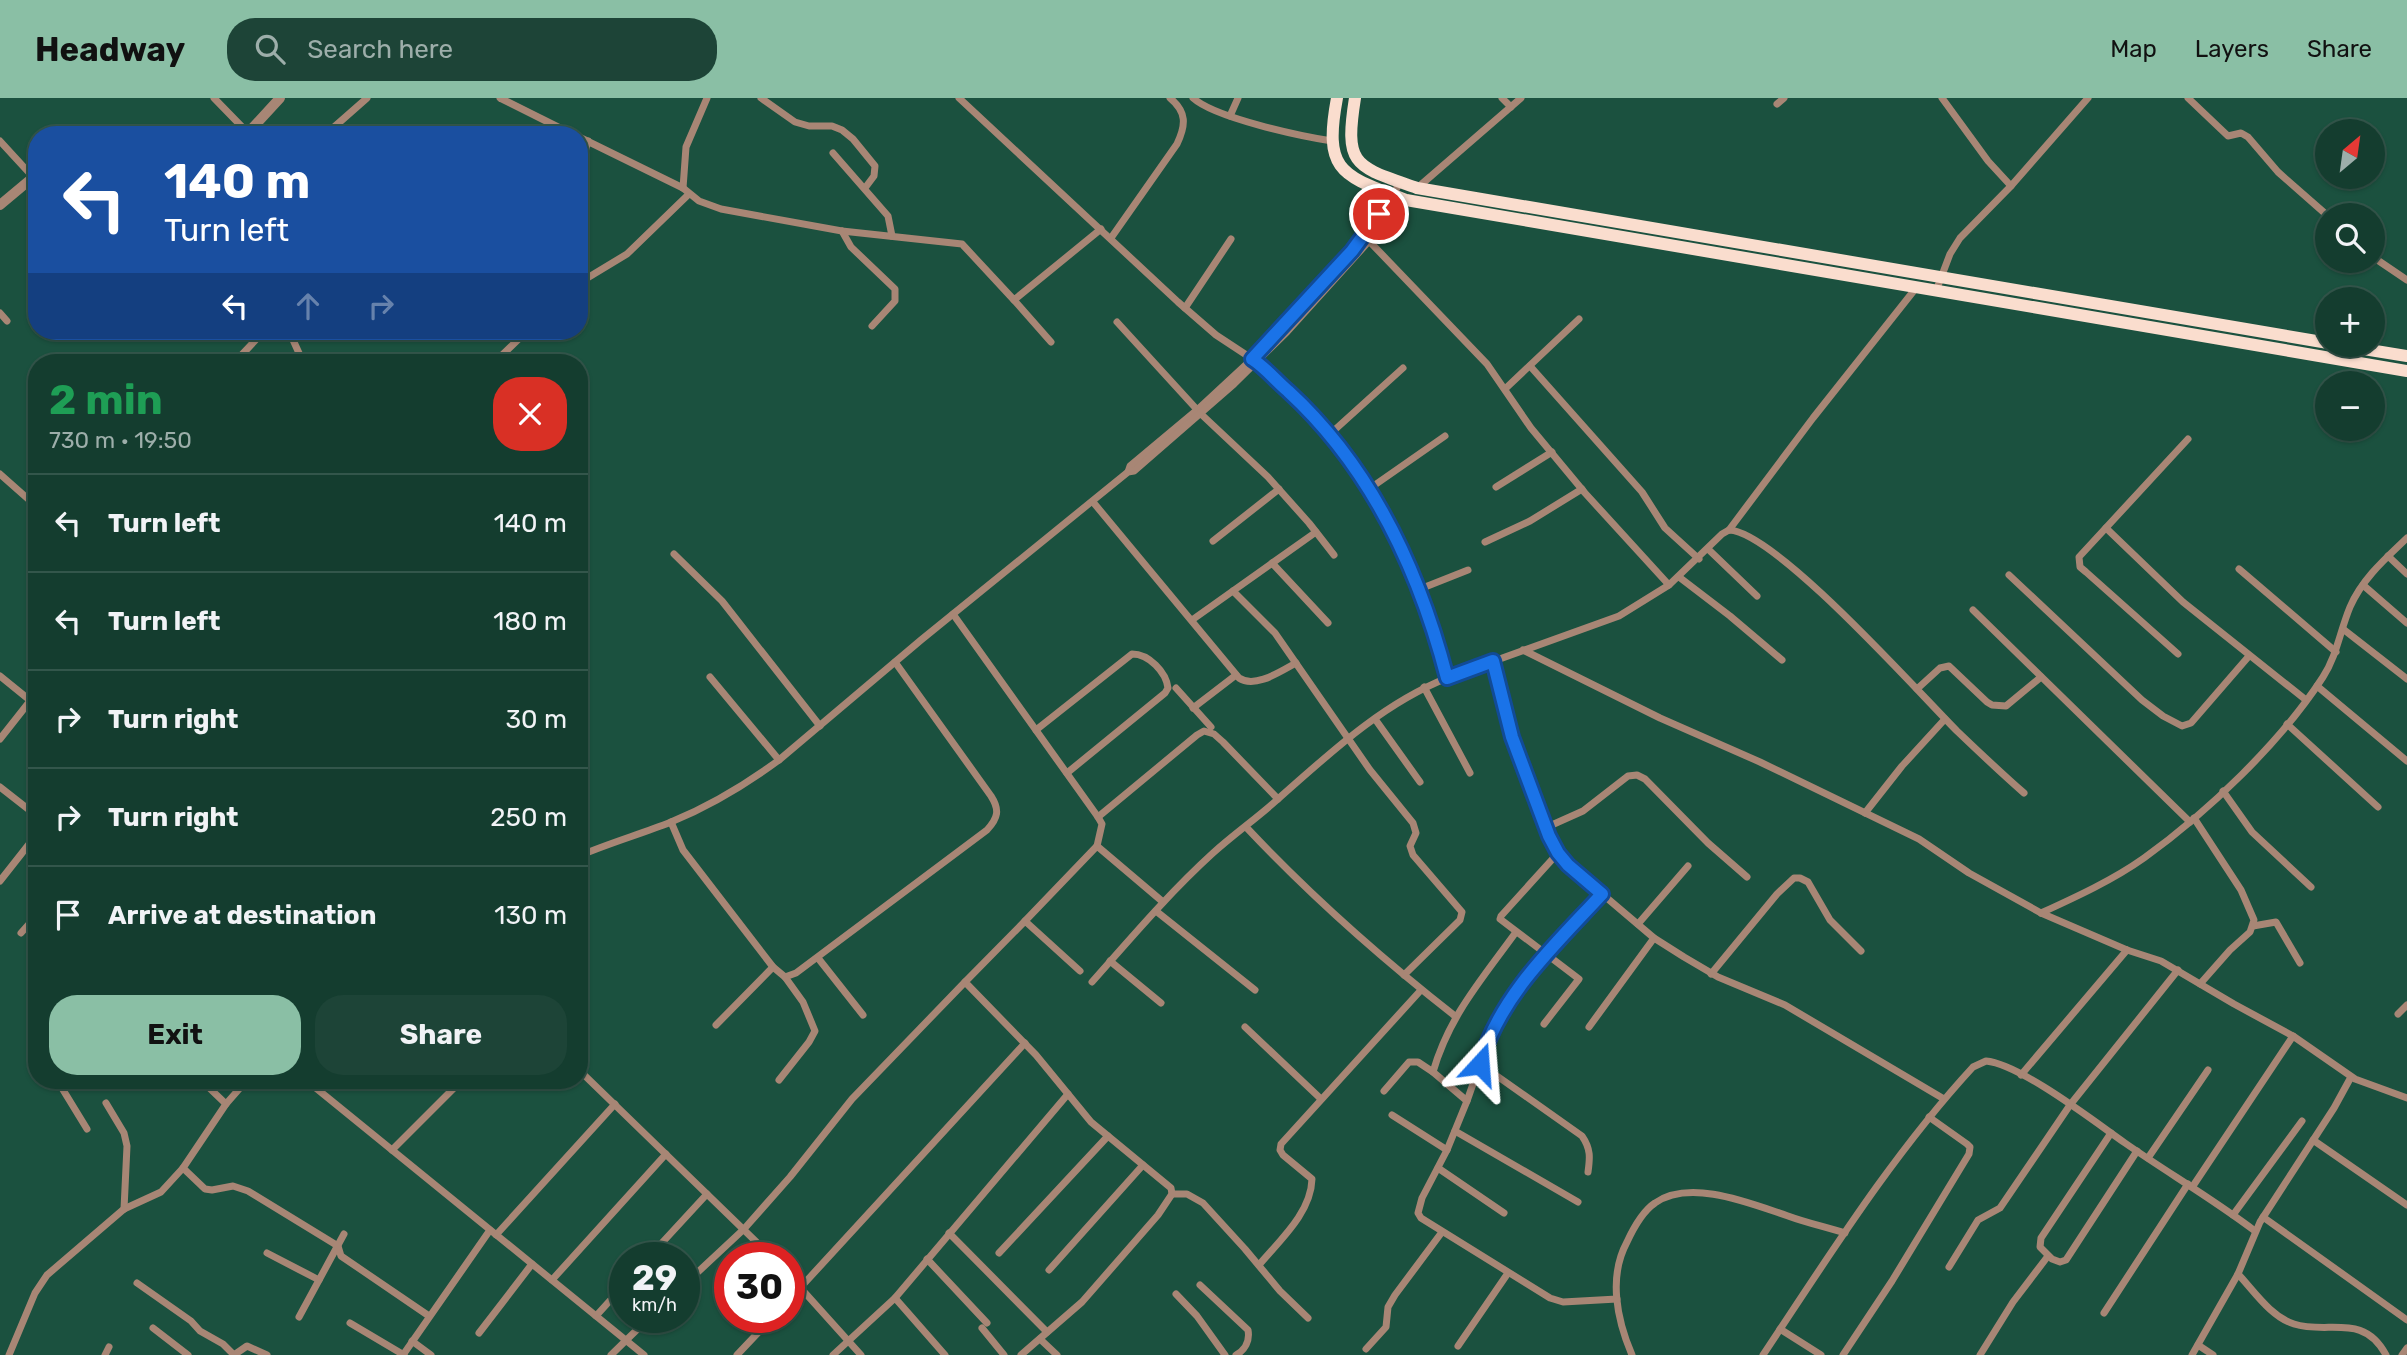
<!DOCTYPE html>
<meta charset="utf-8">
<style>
body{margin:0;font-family:Rubik,sans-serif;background:#1d4437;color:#f1f3f6;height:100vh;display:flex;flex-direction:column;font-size:26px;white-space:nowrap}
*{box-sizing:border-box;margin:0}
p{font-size:23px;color:#9daeaa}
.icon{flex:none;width:38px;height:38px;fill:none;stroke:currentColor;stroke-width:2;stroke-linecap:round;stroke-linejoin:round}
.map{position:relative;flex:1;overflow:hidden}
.panel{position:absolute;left:28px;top:256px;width:560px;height:735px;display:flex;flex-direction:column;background:#143d2f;border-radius:28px;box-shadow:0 2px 5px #0004,0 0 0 2px #33564b}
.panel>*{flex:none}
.guide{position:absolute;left:28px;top:28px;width:560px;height:214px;border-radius:28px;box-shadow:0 2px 5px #0004,0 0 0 2px #33564b;background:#1a4fa0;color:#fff;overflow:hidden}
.needle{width:46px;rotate:29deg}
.fabs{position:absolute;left:2315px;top:21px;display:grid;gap:14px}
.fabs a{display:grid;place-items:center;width:70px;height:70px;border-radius:50%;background:#143d2f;box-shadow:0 2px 5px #0004,0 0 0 2px #33564b;font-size:35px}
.speed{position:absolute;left:609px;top:1144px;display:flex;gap:14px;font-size:35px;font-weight:700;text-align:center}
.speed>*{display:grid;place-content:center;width:91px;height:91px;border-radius:50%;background:#143d2f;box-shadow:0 2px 5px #0004,0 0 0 2px #33564b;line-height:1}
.speed small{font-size:18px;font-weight:400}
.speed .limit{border:10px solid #d22;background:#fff;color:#111}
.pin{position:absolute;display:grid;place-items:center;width:60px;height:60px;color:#fff;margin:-30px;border:4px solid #fff;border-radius:50%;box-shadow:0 2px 7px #0007}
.me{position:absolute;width:77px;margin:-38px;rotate:19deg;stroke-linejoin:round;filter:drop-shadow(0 0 5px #0008)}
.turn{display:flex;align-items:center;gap:24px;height:147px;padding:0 21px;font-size:32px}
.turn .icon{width:91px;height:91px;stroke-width:2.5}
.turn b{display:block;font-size:49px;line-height:60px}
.lanes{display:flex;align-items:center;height:66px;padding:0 21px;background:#0003;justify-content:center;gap:35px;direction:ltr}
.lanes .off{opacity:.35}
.round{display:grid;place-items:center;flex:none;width:74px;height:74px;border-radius:28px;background:#1d4437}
.overview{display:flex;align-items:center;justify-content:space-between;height:119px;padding:0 21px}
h1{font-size:42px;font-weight:700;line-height:52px;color:#1e9e55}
.primary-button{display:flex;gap:14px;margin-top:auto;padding:14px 21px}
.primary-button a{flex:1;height:80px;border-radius:28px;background:#8abfa5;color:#111;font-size:28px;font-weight:700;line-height:80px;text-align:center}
.primary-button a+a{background:#1d4437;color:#f1f3f6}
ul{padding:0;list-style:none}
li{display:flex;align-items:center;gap:21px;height:98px;padding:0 21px;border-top:2px solid #33564b}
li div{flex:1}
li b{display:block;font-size:26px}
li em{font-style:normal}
header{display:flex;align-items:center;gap:42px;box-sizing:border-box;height:98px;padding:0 35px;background:#8abfa5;color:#111}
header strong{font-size:33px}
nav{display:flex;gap:38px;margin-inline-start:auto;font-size:24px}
.search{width:490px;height:63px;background:#1d4437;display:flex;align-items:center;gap:18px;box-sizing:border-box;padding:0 24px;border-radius:28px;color:#9daeaa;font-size:26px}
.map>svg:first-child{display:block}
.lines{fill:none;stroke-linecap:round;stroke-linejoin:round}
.minor{stroke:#a88675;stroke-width:7}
.tertiary{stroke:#a88675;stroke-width:10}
.trunk{stroke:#faddce;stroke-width:12}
.route-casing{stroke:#114b97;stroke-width:18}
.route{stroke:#1a73e8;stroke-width:12}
</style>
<header>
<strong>Headway</strong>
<div class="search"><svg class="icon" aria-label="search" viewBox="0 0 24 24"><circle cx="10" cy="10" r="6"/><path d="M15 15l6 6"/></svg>Search here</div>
<nav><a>Map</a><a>Layers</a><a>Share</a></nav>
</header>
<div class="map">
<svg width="2407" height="1257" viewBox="0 0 2407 1257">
<rect width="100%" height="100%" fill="#1b513f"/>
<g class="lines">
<g class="minor">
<polyline points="214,0 248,35"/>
<polyline points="500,0 574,37"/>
<polyline points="761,0 795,24 809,28 832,28 842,32 853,41 875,68 874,78 865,90"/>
<polyline points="959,0 1178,204 1216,237 1257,264 1319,324 1356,371 1394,433 1422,497 1447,580"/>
<path d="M1193 0C1215 20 1300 38 1332 43"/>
<polyline points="1502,0 1511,9"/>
<polyline points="1942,0 1988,63 2011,88"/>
<polyline points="2188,0 2228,38 2241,35 2248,39 2278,74 2328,118"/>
<polyline points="1777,6 1784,0"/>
<polyline points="1230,18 1238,0"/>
<polyline points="325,37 367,0"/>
<polyline points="579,39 683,90 699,103 721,111 842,133 962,146 1014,202 1101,131"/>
<polyline points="0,43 33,79"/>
<polyline points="833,55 888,118 892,138"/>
<polyline points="579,60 585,54 588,43"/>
<polyline points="683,90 686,49 707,0"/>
<polyline points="1416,91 1521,0"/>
<polyline points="842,133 851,149 895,191 895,203 872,228"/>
<path d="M1111 140 1177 46C1186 27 1187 14 1170 0"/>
<polyline points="1370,144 1487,266 1531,330 1585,395 1669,487"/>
<polyline points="2373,159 2407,182"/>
<polyline points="579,185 627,156 689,96"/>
<polyline points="1936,193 1950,156 1960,140 2011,88 2088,0"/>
<polyline points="1014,202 1051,244"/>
<polyline points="1185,210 1231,141"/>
<polyline points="0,215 7,223"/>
<polyline points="1117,224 1201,316 1268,379 1309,425 1334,457"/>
<polyline points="289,233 303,264"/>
<polyline points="499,260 527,233"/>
<polyline points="235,264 264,233"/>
<polyline points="1530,268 1642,394 1665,430 1699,461"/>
<polyline points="1505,291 1579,221"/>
<polyline points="1329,337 1403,270"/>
<polyline points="1128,374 1130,368 1197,312 1252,261 1352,153 1393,97 1400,84"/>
<polyline points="0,376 36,408"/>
<polyline points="1496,389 1552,354"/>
<polyline points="1369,391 1445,338"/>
<path d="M1093 404 1239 580C1255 591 1281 573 1296 565"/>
<polyline points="2106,430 2183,504 2306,602"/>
<polyline points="1729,432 1813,320 1916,190"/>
<polyline points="1213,443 1279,391"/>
<polyline points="1485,444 1530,423 1582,391"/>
<polyline points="1708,451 1757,498"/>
<polyline points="674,456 722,503 820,628"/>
<polyline points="2388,458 2407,476"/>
<polyline points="1272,465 1328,525"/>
<polyline points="2239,471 2336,554"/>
<polyline points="2009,477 2142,602 2163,618 2182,628 2191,625 2249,558"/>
<polyline points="1679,479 1730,518 1782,562"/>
<polyline points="2363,487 2407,525"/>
<polyline points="1420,491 1468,472"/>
<polyline points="1233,493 1275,535 1370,672 1413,725 1416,735 1410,748 1413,757 1462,814 1460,822 1404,877"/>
<polyline points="1973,512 2190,724"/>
<polyline points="953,516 1098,719 1102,726 1097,748"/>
<polyline points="1192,522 1316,434"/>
<polyline points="2343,531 2407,581"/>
<polyline points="1523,552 1660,620 1760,664 1919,741 1969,775 2041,815 2127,852 2161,863 2234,906 2293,938 2355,981 2407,1000"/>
<polyline points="2178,556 2086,474 2080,469 2079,459 2188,341"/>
<path d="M1493 563C1504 611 1517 658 1535 704 1544 727 1552 748 1568 767L1654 840 1684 859 1718 879 1785 907 1944 1001"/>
<polyline points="0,578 37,608"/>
<polyline points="710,579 779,662"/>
<polyline points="2317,588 2407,663"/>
<polyline points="1424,589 1470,675"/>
<polyline points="1176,590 1211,629"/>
<polyline points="1917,591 1940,570 1949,568 1987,604 1992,607 2006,608 2041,579"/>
<polyline points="1193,610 1236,577"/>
<polyline points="1375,621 1420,684"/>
<polyline points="2287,626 2378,709"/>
<path d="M1036 632 1132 556C1149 556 1166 574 1168 590L1165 595 1067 675"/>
<polyline points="0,641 30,603"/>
<polyline points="0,689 37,718"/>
<polyline points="2223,693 2252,734 2311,789"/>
<polyline points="1865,715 1902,668 1945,621"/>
<polyline points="1098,719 1197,637 1204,633 1214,636 1223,644 1278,701"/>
<polyline points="2194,720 2241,792 2254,822 2250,834 2230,852 2200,886"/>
<path d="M671 724 683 752 773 869 785 879 796 875 987 732C998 720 1000 712 991 698L895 564"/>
<path d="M1246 729C1310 797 1381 860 1455 918"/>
<polyline points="1545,730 1583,713 1628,678 1637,677 1645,681 1708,745 1747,779"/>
<path d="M579 758C609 745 641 736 671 724 710 708 745 687 779 662L921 542 1128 374 1134 373 1234 286 1287 234 1408 100"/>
<polyline points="0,783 37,736"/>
<polyline points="1156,813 1255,892"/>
<path d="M2041 815C2076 799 2113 782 2144 760 2208 714 2281 644 2323 579 2337 557 2340 533 2350 509 2362 481 2385 461 2407 440"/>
<polyline points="1025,823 1097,748 1163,804"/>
<polyline points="1638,826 1688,768"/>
<polyline points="2253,828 2276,824 2300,865"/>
<path d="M1516 834C1482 881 1449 918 1433 974L1467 1003 1447 1052 1422 1100 1418 1115 1421 1120 1550 1200 1563 1204 1617 1201"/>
<polyline points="21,835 37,817"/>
<polyline points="818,860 863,917"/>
<polyline points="1110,863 1161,905"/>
<polyline points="1711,876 1777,796 1794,780 1800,780 1808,784 1830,822 1861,853"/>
<path d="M1092 884C1131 840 1169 795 1213 755 1234 736 1257 720 1278 701 1330 655 1382 606 1447 580L1619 518 1669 487 1722 436 1729 432C1776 434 1918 594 1957 633 1979 654 2001 675 2024 695"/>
<polyline points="579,888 579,893"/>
<polyline points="2398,916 2407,907"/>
<polyline points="1544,926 1579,881 1500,821 1501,818 1558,755"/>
<polyline points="716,927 773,869"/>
<polyline points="1245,929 1321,1001"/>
<polyline points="1589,929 1654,840"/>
<polyline points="579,972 773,1160"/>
<polyline points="2021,977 2127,852"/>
<polyline points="57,982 87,1031"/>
<polyline points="201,982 226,1006"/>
<polyline points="306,982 644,1257"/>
<polyline points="779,982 809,944 815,933 803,904 785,879"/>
<polyline points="1384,993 1409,964 1418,964 1433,974"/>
<polyline points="1467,1003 1480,966"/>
<polyline points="106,1005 124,1035 127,1048 124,1111"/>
<polyline points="1392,1017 1447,1052"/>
<polyline points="1455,1033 1578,1104"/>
<polyline points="2111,1035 2041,1140 2040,1149 2052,1161 2060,1164 2066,1162 2137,1053"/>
<polyline points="2313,1042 2407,1107"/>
<polyline points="392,1052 460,984"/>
<polyline points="2148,1060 2208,972"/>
<polyline points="183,1070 205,1091 212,1092 233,1088 248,1093 338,1148 341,1158 429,1218"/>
<polyline points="1438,1070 1504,1115"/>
<path d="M1588 1074C1590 1060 1591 1051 1582 1038L1480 966C1500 897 1554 848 1602 796"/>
<polyline points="2193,1088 2293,938"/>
<polyline points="1172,1096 1187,1096 1203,1105 1245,1151 1280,1193 1308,1220"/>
<polyline points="2233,1117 2302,1023"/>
<polyline points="2263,1119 2407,1222"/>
<polyline points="949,1135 1047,1234"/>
<polyline points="496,1137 615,1006"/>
<polyline points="267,1155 319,1182"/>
<polyline points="999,1155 1108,1038"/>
<polyline points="648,1160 707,1096"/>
<polyline points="927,1161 987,1225"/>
<path d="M1259 1167C1280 1142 1311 1115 1312 1081L1283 1057 1280 1052 1281 1046 1421 892"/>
<polyline points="1949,1169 1978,1122 2000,1110 2070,1007 2178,872"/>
<polyline points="1049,1172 1143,1067"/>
<path d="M2238 1176C2254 1193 2271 1219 2294 1226 2328 1237 2363 1214 2386 1257"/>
<polyline points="789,1177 861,1257"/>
<polyline points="552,1182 666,1056"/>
<polyline points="137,1185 191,1223 200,1233 223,1246 234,1257"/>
<polyline points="684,1187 744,1131 790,1079 852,1001 965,884"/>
<path d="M1200 1187 1248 1232C1250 1243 1245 1252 1236 1257"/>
<polyline points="1176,1196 1197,1218 1225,1257"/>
<polyline points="895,1200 1068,996"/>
<polyline points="789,1202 1025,945"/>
<polyline points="2104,1215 2188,1086"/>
<polyline points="596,1218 625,1186"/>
<polyline points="299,1219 344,1136"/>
<polyline points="350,1225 404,1257"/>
<polyline points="153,1230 188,1257"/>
<polyline points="982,1230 1004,1257"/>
<polyline points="1780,1231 1821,1257"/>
<polyline points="479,1235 532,1166"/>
<polyline points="1040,1241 1057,1257"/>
<polyline points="412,1243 431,1257"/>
<polyline points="2198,1247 2213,1257"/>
<polyline points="1458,1248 1508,1175"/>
<polyline points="1366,1251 1386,1229 1388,1209 1395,1197 1442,1134"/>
<polyline points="9,1257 35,1195 47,1177 124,1111 161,1094 183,1070 226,1006 247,982"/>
<polyline points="105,1257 109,1249"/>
<polyline points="234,1257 247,1248 267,1257"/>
<polyline points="403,1257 490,1132"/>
<polyline points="611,1257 649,1220"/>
<polyline points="737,1257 772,1220"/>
<polyline points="833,1257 895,1200 945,1257"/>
<polyline points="1021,1257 1082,1204 1158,1117 1172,1096 1171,1090 1091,1024 1036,957 965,884 1025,823 1080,873"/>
<path d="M1632 1257C1617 1222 1608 1179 1627 1144 1633 1131 1643 1113 1655 1105 1690 1080 1752 1106 1788 1118 1807 1125 1826 1129 1845 1135"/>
<path d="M1763 1257C1829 1158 1892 1057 1973 969L1986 963C2020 966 2095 1024 2125 1045 2168 1075 2213 1101 2255 1133"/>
<polyline points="1843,1257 1892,1183 1969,1056 1970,1049 1967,1046 1929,1019"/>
<polyline points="1980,1257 2013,1204 2048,1158"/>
<polyline points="2192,1257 2238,1176 2260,1124 2334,1010 2351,979"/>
<polyline points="2402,1257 2407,1250"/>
</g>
<g class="tertiary">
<polyline points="246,37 280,0"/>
<polyline points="0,107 37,76"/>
</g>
<g class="trunk">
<path d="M1337 0C1323 75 1342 77 1406 102L2407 273"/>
<path d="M1355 0C1344 69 1355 68 1417 90L2328 245"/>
<polyline points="2339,247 2407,258"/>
</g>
</g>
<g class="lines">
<g class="route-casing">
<path id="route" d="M1379 116 1352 153 1252 261C1265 269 1276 283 1288 293 1372 370 1419 472 1447 580L1493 563 1512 639 1549 738 1558 755 1568 767 1602 796C1554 848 1500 897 1480 966"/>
</g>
<use href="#route" class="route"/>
</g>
</svg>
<div class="fabs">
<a><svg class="needle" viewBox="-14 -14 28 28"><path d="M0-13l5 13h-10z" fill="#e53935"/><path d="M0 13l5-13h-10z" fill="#9daeaa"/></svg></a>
<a><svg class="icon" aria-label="search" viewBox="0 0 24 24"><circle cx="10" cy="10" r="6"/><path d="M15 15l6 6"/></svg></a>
<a>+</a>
<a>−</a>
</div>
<div class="speed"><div>29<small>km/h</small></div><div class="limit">30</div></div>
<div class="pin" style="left:1379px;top:116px;background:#d93025"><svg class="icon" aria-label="arrive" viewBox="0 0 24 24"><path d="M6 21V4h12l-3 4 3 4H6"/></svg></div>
<svg class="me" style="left:1480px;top:966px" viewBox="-20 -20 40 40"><path d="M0-17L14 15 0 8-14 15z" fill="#1a73e8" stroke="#fff" stroke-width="4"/></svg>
<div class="guide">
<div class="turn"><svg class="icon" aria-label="left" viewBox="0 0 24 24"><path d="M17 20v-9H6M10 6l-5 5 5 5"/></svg><div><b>140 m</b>Turn left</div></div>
<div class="lanes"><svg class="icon" aria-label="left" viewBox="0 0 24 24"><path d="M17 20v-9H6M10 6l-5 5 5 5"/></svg><svg class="icon off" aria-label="ahead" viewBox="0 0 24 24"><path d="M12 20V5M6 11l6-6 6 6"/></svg><svg class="icon off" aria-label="right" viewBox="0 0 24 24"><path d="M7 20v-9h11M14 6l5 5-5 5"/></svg></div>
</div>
<section class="panel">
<div class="overview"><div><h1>2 min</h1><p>730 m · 19:50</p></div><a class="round" style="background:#d93025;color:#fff"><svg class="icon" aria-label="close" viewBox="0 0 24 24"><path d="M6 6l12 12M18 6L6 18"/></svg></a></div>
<ul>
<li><svg class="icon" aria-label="left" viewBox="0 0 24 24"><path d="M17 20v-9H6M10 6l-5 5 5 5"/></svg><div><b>Turn left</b></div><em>140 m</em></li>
<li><svg class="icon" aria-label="left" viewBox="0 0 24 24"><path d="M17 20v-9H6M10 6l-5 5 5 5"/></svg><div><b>Turn left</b></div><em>180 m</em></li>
<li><svg class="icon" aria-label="right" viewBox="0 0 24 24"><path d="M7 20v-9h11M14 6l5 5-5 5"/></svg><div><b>Turn right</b></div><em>30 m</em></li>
<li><svg class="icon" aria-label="right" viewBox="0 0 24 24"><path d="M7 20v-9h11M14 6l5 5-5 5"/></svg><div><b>Turn right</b></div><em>250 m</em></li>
<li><svg class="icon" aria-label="arrive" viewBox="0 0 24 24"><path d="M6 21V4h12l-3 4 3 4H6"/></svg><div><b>Arrive at destination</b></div><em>130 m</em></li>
</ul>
<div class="primary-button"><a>Exit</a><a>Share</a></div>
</section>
</div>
